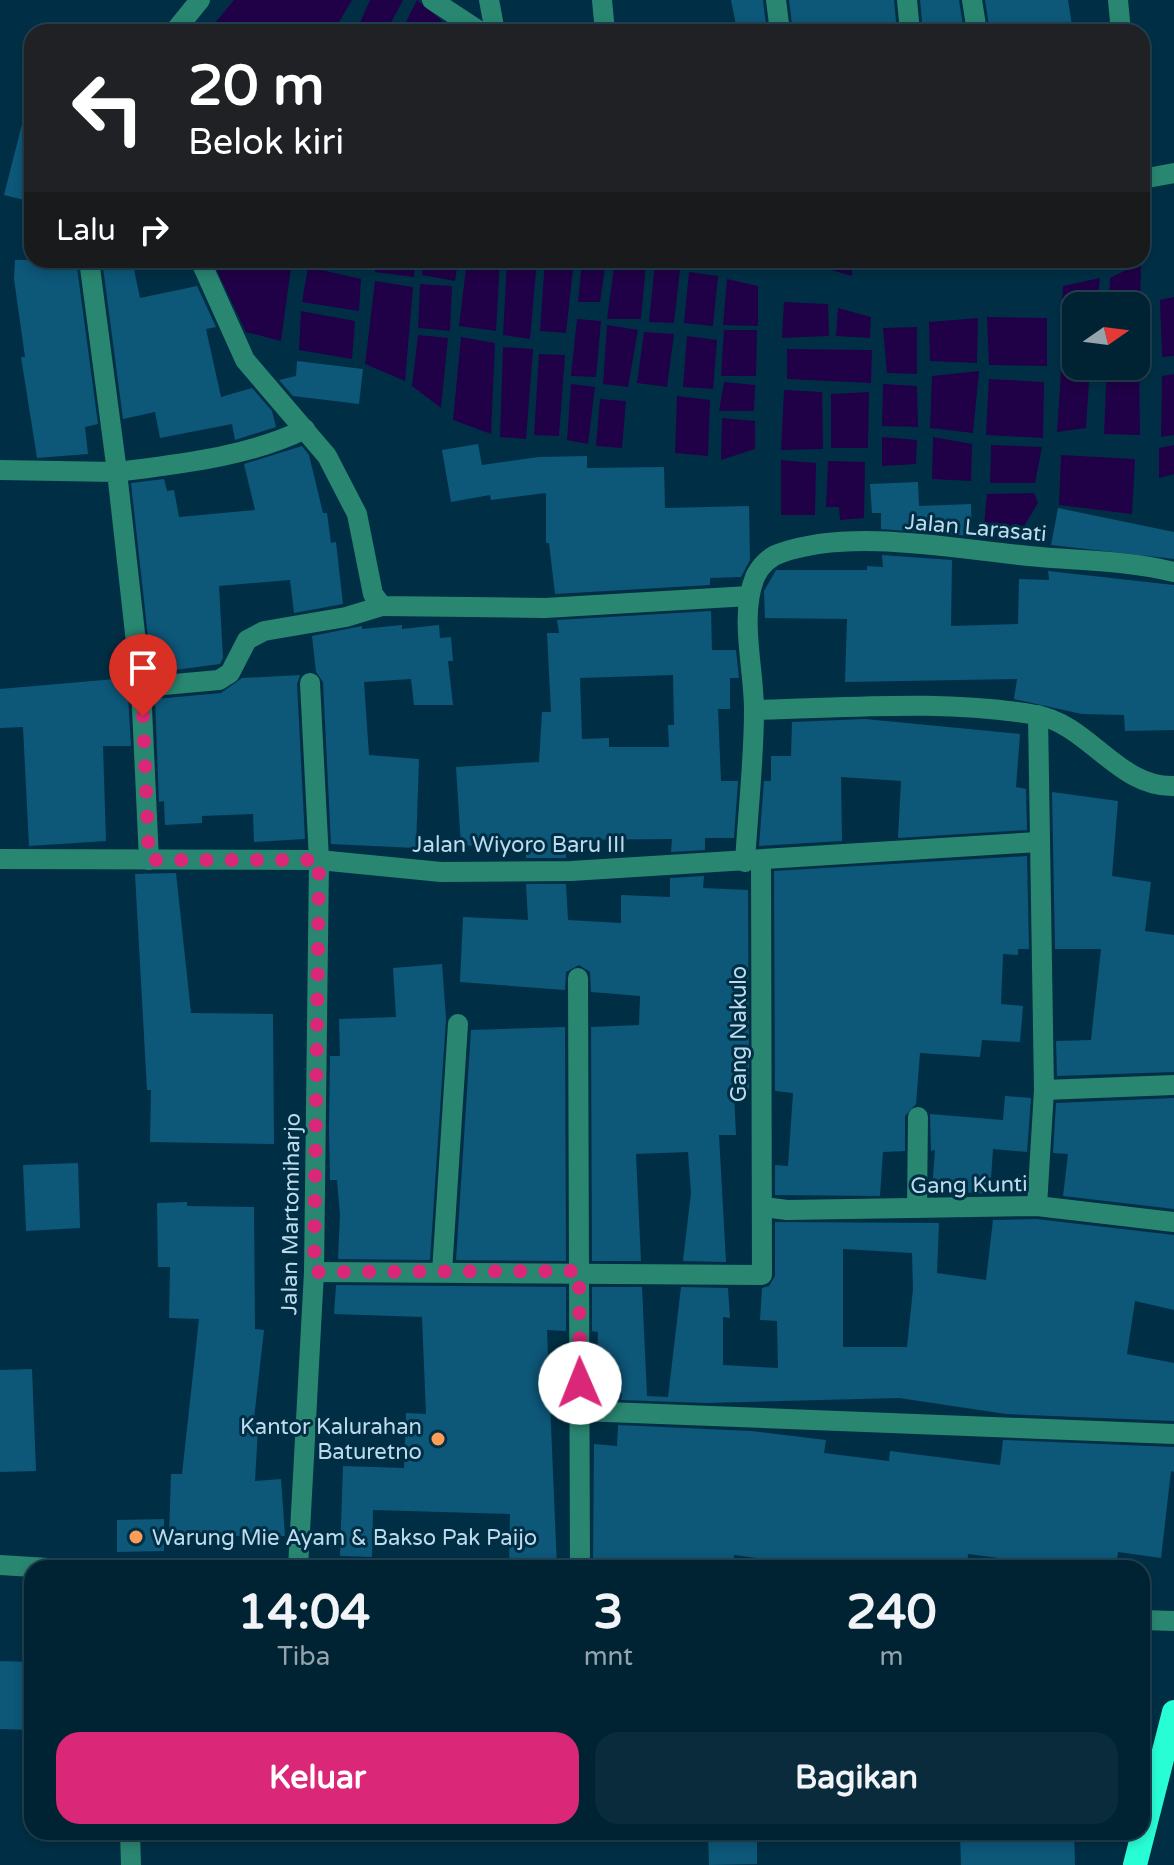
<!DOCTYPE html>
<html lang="id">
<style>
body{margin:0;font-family:"Varela Round",sans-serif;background:#0a2b3c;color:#f1f3f6;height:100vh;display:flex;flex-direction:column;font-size:30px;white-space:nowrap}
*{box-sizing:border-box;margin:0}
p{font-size:26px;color:#95a4ac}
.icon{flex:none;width:44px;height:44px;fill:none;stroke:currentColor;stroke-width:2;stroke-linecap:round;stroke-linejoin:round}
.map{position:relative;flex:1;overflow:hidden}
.panel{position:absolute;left:24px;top:1560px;width:1126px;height:280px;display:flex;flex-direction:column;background:#002334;border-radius:24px;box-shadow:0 4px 12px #0003,0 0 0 2px #22404f}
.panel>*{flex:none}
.banner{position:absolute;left:24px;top:24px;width:1126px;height:244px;border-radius:24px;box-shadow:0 4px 12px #0003,0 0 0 2px #22404f;background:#202124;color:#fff;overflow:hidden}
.needle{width:52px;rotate:76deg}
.buttons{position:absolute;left:1062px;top:292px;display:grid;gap:16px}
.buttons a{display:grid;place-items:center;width:88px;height:88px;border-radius:16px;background:#002334;box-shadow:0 4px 12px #0003,0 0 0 2px #22404f;font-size:40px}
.pin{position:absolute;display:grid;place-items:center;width:68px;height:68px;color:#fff;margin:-82px -34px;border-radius:50% 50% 50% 0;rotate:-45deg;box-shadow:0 0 8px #0007}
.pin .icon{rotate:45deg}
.me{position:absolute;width:88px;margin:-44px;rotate:359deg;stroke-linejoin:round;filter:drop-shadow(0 0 6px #0008)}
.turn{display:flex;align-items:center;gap:28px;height:168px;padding:0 32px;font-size:36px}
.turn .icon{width:104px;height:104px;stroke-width:2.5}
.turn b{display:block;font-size:56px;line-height:68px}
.then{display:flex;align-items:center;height:76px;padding:0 32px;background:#0003;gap:16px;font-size:30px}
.eta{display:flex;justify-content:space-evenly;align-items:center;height:136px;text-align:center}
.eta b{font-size:48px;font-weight:800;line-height:56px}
.button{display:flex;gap:16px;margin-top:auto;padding:16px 32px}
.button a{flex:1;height:92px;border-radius:24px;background:#db2777;color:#fff;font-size:32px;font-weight:800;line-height:92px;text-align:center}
.button a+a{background:#0a2b3c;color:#f1f3f6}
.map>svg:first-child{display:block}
.water{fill:#200147}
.building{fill:#0d5779;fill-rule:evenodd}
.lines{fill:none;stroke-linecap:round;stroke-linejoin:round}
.minor{stroke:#298671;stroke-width:20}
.highway{stroke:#28fed6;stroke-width:24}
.route{stroke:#db2777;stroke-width:14;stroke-dasharray:0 25.2}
.poi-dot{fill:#fd9c56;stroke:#002f45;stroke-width:3}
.labels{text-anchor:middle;stroke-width:6;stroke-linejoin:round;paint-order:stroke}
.street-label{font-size:22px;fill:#bedbec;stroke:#002f45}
.poi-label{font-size:22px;fill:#bedbec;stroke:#002f45;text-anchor:end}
</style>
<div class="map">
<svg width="1174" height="1865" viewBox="0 0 1174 1865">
<rect width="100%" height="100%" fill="#002f45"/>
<g class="water">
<polygon points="234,0 352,0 333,32 219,32 215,23"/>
<polygon points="370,0 403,0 386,32 356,32"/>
<polygon points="417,0 442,21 436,32 401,32"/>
<polygon points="212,260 292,260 281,341 246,332"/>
<polygon points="377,260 415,260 414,277 375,272"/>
<polygon points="423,260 458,260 455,281 422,275"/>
<polygon points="467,260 500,260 496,331 459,326"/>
<polygon points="507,260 537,260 530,339 503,335"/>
<polygon points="545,260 574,260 566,333 540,331"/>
<polygon points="582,260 606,260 600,302 578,302"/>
<polygon points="615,260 646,262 641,319 607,319"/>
<polygon points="797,260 852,260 852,276"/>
<polygon points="655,263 680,269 674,323 649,322"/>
<polygon points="1141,263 1139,351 1136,351 1136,306 1109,306 1110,278"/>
<polygon points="308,267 361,279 359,311 302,302"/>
<polygon points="689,272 718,276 713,326 684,323"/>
<polygon points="1100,278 1097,306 1076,306 1076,347 1060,347 1063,286"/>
<polygon points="727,279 758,286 758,326 723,325"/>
<polygon points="375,281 413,287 405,381 365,364"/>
<polygon points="420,284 452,286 450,331 418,328"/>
<polygon points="1174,297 1174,356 1162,357 1160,300"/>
<polygon points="784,302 828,304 829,336 782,338"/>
<polygon points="838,308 871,317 870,338 836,336"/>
<polygon points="301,311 355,321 352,359 299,350"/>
<polygon points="987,317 1047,318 1047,366 989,365"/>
<polygon points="978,318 977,363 930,361 929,322"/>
<polygon points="577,319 601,321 596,377 571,376"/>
<polygon points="607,325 638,330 628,387 603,384"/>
<polygon points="917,327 917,374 887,373 883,328"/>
<polygon points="724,330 757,330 756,376 721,376"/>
<polygon points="644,332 674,334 667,387 637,383"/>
<polygon points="418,335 448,338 441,408 412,386"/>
<polygon points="687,336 717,340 713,389 683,387"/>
<polygon points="461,337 495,343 491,434 453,420"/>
<polygon points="503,347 533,349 526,439 500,437"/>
<polygon points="787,349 872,350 871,383 787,379"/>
<polygon points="539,354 565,355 559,436 534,435"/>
<polygon points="1062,356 1076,356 1076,366 1090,366 1086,428 1057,432"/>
<polygon points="1139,365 1140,435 1104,434 1107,366"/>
<polygon points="979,371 973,433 930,428 932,376"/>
<polygon points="1174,374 1174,435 1161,437 1162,376"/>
<polygon points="989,379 1044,382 1043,438 986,435"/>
<polygon points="724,382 755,385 754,411 719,411"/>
<polygon points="571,384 595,387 588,444 567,440"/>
<polygon points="883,384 917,386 918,427 882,426"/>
<polygon points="784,390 822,392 823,449 781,450"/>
<polygon points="869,392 868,448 831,448 831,394"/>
<polygon points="677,396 710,400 708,456 675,453"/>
<polygon points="600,399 626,401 622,448 596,446"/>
<polygon points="722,418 755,421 755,449 721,460"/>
<polygon points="882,437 917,440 916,464 882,466"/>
<polygon points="933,437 972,444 971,481 932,479"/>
<polygon points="991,445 1042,447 1035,483 990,483"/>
<polygon points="1174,445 1174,474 1159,478 1159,448"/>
<polygon points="1061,455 1135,459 1132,514 1059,505"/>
<polygon points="781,460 816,463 815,515 781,515"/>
<polygon points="828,461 865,462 864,518 840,520 839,507 826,507"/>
<polygon points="1034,493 1038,503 1015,541 983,535 987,494"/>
</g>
<g class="building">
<polygon points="731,0 763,0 766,25 737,30"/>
<polygon points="789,0 894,0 897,32 793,32"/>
<polygon points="920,0 959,0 964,32 923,32"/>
<polygon points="985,0 1068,0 1073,32 990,32"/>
<polygon points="23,120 32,121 32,202 4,195"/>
<polygon points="15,260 76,260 98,424 85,427 88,454 37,458 21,357 25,357 14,279"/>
<polygon points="102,260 132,260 140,298 197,286 216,327 206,329 221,397 252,388 272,411 276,427 235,440 232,424 160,438 155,412 123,419"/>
<polygon points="297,361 363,369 359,404 293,396 279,380 296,376"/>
<polygon points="478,444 482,465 539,457 587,456 587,468 664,467 665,508 749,506 750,560 741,577 710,578 710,585 555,594 549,543 546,543 546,493 491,500 490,495 451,502 442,450"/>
<polygon points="302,446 309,455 323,513 327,513 331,543 336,542 343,604 294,613 290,580 219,586 223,658 220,664 152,673 131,483 164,479 167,491 174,490 179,517 255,510 244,464"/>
<polygon points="918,482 919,506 971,504 972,536 881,529 881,513 872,513 870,484"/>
<polygon points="1058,508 1174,532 1174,559 1051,545"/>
<polygon points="882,555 952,560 951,626 1018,624 1019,579 1049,580 1048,571 1174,585 1174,730 1125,731 1124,715 1082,714 1014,699 1017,679 845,682 847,619 765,618 764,591 776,570 867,570 867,566 883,567"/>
<path d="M711 611 712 650H736L739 678H730V709H718L721 781H738L734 838H705V850L671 852 672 839 565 840 566 858H526L525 843 461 846 456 767 539 762 542 712H551L547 633H559L557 620ZM673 675 674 725H668L669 747H609V738L582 739 580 678Z"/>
<polygon points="402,625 402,629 439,625 440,638 451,637 453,661 448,661 453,705 414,705 411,679 364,682 369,755 419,759 416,848 331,844 323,682 316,672 312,636 362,626 362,629"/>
<polygon points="300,675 297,684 305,839 254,842 253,814 202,816 202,823 165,825 164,801 159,802 155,699 221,693 242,678"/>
<polygon points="127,678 131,746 103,746 106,841 29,846 23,727 0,728 0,689"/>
<polygon points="865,719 1020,734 1016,787 1026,789 1027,830 898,838 901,781 841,777 842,841 759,846 764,781 771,781 771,756 791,756 792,722"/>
<polygon points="1052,792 1118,801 1112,876 1151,882 1145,931 1174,935 1174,1072 1057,1076 1056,1041 1091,1040 1101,949 1055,949"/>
<polygon points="1027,856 1029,949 1018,949 1018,955 1003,954 1001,1004 1023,1006 1020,1042 982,1040 980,1057 920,1053 916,1104 905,1116 905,1151 883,1152 880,1196 775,1195 775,1165 788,1166 793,1093 775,1091 774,871"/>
<polygon points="176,873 191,1013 273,1014 274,1144 150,1142 151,1090 147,1090 135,874"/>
<polygon points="704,876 703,888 748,890 749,1089 734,1093 736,1135 719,1135 726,1262 683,1261 691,1193 688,1152 636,1154 641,1261 592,1261 591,1027 639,1025 640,996 591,992 590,972 579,965 566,972 565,990 460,982 463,917 528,920 526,884 566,884 568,920 621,923 621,895 670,897 670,878"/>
<polygon points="442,964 446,1019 430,1260 338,1259 340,1215 337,1180 330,1180 329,1129 330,1056 340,1056 339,1019 396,1017 393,968"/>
<polygon points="565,1027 566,1261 456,1260 471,1030"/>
<polygon points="1005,1096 1031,1098 1027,1152 993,1149 990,1194 932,1190 935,1150 931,1151 930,1114 1003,1120"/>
<polygon points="1174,1098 1174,1209 1063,1196 1068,1154 1053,1153 1056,1103"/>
<polygon points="78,1163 80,1228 26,1231 23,1165"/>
<polygon points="187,1202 187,1206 254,1207 255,1329 264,1330 253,1428 258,1428 255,1481 281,1479 285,1536 169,1536 171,1474 182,1474 199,1319 169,1318 170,1267 158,1267 157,1203"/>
<path d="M1036 1219 1174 1235V1310L1135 1301 1127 1354 1174 1363V1421L1006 1414 899 1398 706 1403 621 1400 622 1393 596 1392 598 1332 592 1331V1287H642L647 1396 668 1397 681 1287 728 1288 730 1318 723 1317V1365L778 1368 777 1321 760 1320 762 1288 769 1286 775 1276V1222L939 1223 937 1273 986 1280 993 1220ZM843 1249 912 1253 913 1289 907 1347H843Z"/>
<polygon points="336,1285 566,1287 566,1331 547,1330 557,1568 509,1568 510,1514 373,1510 372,1557 340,1556 343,1466 404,1468 406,1413 426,1414 422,1317 334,1314"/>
<polygon points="32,1369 36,1471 0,1472 0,1370"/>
<polygon points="618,1425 751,1431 826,1440 824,1453 889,1461 890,1451 1000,1465 1003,1440 1174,1447 1174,1472 1171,1471 1161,1558 1118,1552 1116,1568 1037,1568 1038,1563 968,1554 967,1568 831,1568 734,1555 733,1568 637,1568 593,1562 594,1444 617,1446"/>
<polygon points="164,1519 164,1551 117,1552 117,1520"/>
<polygon points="0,1661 32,1662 32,1730 0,1729"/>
<polygon points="708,1832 757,1832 757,1864 709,1865"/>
<polygon points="960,1832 1074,1832 1075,1865 961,1865"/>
</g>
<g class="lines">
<g class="minor">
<polyline points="432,0 481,32"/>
<polyline points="489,0 495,32"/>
<polyline points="602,0 605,32"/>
<polyline points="776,0 780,32"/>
<polyline points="907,0 910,32"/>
<polyline points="972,0 977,32"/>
<polyline points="1118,0 1121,32"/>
<polyline points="174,32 200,0"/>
<polyline points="1142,179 1174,173"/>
<path d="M89 260 117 472C179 464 248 457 305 429"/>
<polyline points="200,260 245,360 327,456 357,514 373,594 382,606 545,608 749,596"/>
<polyline points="0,470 117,472 141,687 149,860"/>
<polyline points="141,687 219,680 230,673 247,640 264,631 346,617 382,606"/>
<path d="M754 710C847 708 944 699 1036 715 1089 724 1118 788 1174 786"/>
<polyline points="0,859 319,860 441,872 571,871 1038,842"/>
<path d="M745 862C748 811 754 760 754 710 754 668 739 616 755 577 760 566 770 556 781 553 852 528 955 549 1029 556 1078 561 1126 560 1174 572"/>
<polyline points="578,978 580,1568"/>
<polyline points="1044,1090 1174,1085"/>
<polyline points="1037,1206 1044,1090 1038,715"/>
<polyline points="764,1207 787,1210 1037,1206 1174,1222"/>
<polyline points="917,1208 918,1117"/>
<polyline points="314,1272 762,1275 761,861"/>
<polyline points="442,1272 458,1024"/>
<polyline points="581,1411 1174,1434"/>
<polyline points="0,1565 48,1568"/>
<polyline points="298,1568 314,1272 319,860 310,683"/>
<polyline points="1142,1620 1174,1621"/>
<polyline points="130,1832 131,1865"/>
</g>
<polyline class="highway" points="1135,1865 1174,1712"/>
</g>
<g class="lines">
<polyline class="route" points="143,716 149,860 319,860 314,1272 579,1271 580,1383"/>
</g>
<g class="poi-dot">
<circle cx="438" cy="1439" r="8"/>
<circle cx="136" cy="1537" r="8"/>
</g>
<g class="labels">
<g class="street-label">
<text transform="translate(976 527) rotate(5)" y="8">Jalan Larasati</text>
<text x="519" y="852">Jalan Wiyoro Baru III</text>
<text transform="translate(738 1034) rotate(-90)" y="8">Gang Nakulo</text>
<text transform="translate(969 1184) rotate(-1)" y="8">Gang Kunti</text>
<text transform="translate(290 1214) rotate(-89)" y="8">Jalan Martomiharjo</text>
</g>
<g class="poi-label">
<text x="422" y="1434">Kantor Kalurahan<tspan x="422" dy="25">Baturetno</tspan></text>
<text x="152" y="1545" text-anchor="start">Warung Mie Ayam &amp; Bakso Pak Paijo</text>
</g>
</g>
</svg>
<div class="buttons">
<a><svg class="needle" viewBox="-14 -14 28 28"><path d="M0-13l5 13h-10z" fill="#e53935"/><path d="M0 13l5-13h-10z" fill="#95a4ac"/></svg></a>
</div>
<div class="pin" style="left:143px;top:716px;background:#d93025"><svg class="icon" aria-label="arrive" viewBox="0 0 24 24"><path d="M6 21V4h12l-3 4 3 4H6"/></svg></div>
<svg class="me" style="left:580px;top:1383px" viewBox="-20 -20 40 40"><circle r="19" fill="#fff"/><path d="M0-13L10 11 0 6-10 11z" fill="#db2777"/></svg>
<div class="banner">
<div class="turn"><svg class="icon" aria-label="left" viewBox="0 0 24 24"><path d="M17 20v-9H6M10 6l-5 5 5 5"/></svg><div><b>20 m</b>Belok kiri</div></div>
<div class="then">Lalu<svg class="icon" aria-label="right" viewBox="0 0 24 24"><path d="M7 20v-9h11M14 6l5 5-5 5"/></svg></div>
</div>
<section class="panel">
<div class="eta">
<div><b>14:04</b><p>Tiba</p></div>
<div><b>3</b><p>mnt</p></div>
<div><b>240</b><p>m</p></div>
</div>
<div class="button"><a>Keluar</a><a>Bagikan</a></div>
</section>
</div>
